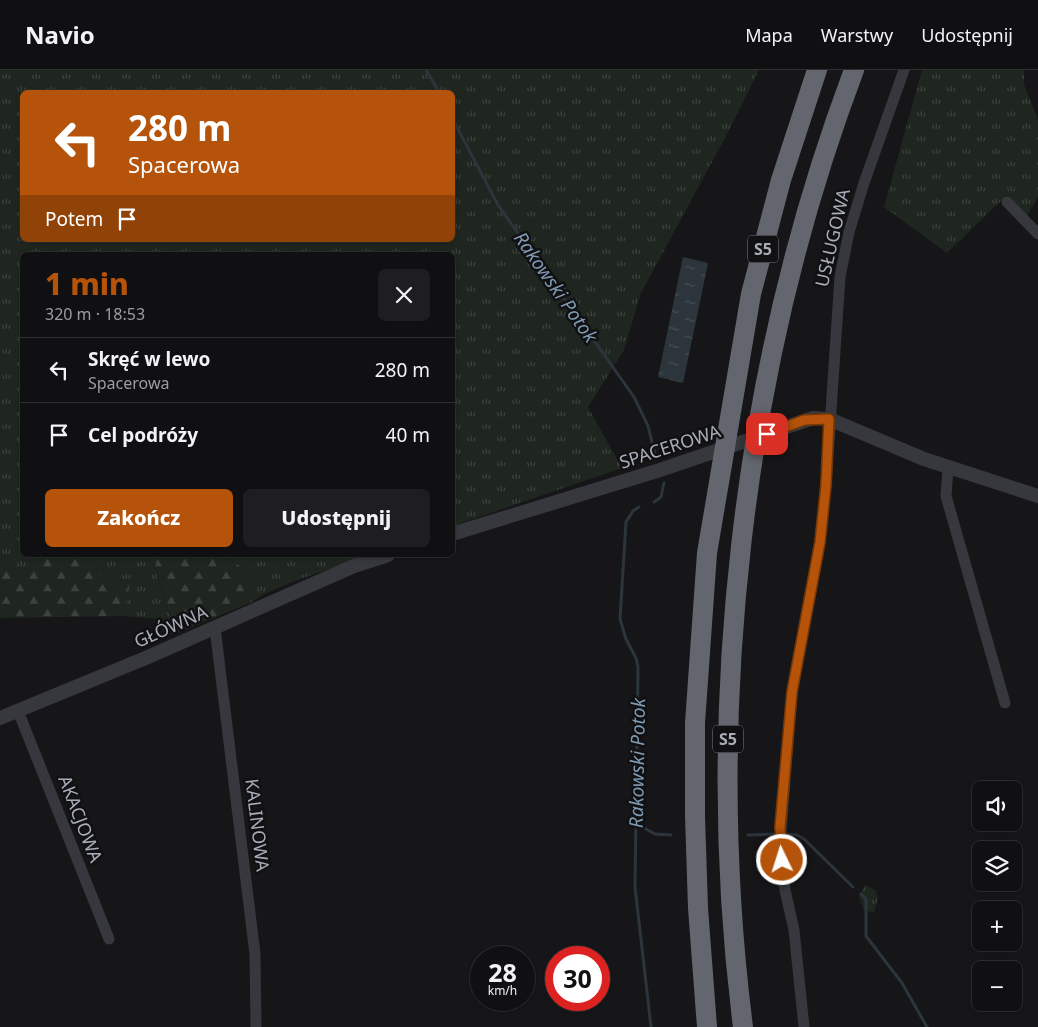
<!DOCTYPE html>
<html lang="pl">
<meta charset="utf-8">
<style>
body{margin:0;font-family:"Noto Sans",sans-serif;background:#1e1e20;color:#f1f3f6;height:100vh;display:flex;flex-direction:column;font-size:19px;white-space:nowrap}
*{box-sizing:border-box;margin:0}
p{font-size:16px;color:#9c9d9f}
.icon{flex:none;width:28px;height:28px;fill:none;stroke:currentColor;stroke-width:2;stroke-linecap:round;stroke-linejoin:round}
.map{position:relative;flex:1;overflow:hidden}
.side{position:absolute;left:20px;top:182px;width:435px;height:305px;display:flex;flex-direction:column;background:#101012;border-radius:8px;box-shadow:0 1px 4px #0004,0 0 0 1px #303032}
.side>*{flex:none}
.guide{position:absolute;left:20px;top:20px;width:435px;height:152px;border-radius:8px;box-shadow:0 1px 4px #0004,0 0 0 1px #303032;background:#b45309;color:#fff;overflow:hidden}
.tools{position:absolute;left:972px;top:711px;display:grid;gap:10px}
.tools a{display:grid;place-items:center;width:50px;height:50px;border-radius:8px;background:#101012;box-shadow:0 1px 4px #0004,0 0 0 1px #303032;font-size:25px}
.speed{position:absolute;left:470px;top:876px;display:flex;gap:10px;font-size:25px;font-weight:700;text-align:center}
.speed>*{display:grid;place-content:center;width:65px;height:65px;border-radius:50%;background:#101012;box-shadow:0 1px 4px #0004,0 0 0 1px #303032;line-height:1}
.speed small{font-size:12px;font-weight:400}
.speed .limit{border:8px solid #d22;background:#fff;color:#111}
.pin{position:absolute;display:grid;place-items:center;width:42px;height:42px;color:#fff;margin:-21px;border-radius:10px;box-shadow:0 2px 8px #0006}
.me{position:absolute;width:55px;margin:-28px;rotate:356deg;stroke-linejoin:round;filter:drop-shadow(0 0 4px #0008)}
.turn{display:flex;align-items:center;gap:18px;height:105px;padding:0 25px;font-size:22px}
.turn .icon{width:65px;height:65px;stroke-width:2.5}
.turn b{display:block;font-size:35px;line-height:42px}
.then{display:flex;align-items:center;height:48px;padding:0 25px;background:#0003;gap:10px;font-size:19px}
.round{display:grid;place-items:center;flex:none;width:52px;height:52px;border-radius:8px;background:#1e1e20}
.overview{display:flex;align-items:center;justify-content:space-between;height:85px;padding:0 25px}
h1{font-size:30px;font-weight:800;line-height:38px;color:#b45309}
.primary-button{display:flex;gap:10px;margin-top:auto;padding:10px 25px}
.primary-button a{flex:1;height:58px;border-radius:8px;background:#b45309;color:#fff;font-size:20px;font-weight:800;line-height:58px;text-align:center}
.primary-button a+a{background:#1e1e20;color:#f1f3f6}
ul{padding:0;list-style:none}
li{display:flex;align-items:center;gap:15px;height:65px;padding:0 25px;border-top:1px solid #303032}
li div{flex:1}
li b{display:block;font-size:19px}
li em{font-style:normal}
header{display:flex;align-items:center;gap:30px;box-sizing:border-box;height:70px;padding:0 25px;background:#101012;border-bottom:1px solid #303032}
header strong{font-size:24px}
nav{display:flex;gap:28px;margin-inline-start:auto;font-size:18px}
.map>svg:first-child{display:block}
.grass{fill:url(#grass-tufts);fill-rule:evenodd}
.forest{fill:url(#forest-firs)}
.water{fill:url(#water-ripples)}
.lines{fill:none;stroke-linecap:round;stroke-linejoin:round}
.stream{stroke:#2c353c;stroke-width:3}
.minor{stroke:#37383d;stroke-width:11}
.tertiary{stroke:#37383d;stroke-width:14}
.motorway{stroke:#63666e;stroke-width:20}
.route-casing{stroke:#753606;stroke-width:12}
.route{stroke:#b45309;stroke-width:9}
.labels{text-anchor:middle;stroke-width:5;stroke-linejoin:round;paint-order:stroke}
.shield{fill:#111113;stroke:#7b7e86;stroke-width:1}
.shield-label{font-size:16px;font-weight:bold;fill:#a8adb8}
.street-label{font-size:18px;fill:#a8adb8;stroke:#111113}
.water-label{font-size:19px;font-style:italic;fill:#7f9bb3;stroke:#111113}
</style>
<header>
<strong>Navio</strong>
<nav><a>Mapa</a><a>Warstwy</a><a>Udostępnij</a></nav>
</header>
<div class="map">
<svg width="1038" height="957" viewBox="0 0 1038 957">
<defs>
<pattern id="grass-tufts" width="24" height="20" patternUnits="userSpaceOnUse" patternTransform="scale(1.25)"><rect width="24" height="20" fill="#1e261f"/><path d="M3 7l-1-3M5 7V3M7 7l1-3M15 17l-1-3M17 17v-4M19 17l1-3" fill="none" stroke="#3c433d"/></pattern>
<pattern id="forest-firs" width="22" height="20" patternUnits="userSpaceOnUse" patternTransform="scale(1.25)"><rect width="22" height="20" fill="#1e261f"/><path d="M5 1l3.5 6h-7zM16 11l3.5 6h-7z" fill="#3c433d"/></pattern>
<pattern id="water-ripples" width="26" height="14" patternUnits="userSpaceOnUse" patternTransform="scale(1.25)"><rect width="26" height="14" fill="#2c353c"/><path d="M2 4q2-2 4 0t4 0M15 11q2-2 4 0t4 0" fill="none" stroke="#485056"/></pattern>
</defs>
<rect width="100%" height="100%" fill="#161618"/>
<g class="grass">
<path d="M0 0H759L725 68 641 223 624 280 588 337 622 398 453 456 452 185H22V485H33L29 502 0 489ZM22 22H452V170H22Z"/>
<polygon points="922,0 1024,0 1024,15 1038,49 1038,127 1027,146 1007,125 947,183 884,137"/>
<polygon points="91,485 158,485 155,498 175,564 165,566 158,549 123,546 130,514 123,510 102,512"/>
<polygon points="213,485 371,485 297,510 264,524 252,532 249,502 229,489"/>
<polygon points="865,815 875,820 878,827 874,843 864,840 859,827"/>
</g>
<g class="forest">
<polygon points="33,485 91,485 102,512 123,510 130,514 123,546 0,548 0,489 29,501"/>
<polygon points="158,485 213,485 229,489 249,502 252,532 175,564 155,497"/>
</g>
<polygon class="water" points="683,187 708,193 683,313 658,307"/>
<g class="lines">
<g class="stream">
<polyline points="426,0 439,22"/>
<polyline points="452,48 498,135 634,327 648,356 656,388"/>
<polyline points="654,432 661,427 664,413"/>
<polyline points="639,437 633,441 626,452 620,549 626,569 636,588 638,597 635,817 651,957"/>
<polyline points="635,753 655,764 671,765"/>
<polyline points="786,764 797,765 804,769 853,817"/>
<polyline points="748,765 775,764"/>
<polyline points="861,824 866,829 866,866 902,913 927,957"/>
</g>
<g class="minor">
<polyline points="1007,132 1038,164"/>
<polyline points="948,397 946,426 1005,633"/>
<polyline points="215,558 255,884 256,957"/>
<polyline points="18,641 109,869"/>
<polyline points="804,957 794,860 785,820 780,775 792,622 820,472 826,415 840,207 849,162 864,113 904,0"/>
</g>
<g class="tertiary">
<polyline points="452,464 660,400 813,348 829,349 924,389 1038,426"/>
<polyline points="0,648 148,587 354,496 388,485"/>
</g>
<g class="motorway">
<polyline points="707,957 698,838 695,746 695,653 707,483 751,224 781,110 817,0"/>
<path d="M743 957C703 642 742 297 854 0"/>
</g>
</g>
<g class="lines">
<g class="route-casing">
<polyline id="route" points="767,364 804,350 829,349 826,415 820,472 792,622 780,757 782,790"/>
</g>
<use href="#route" class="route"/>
</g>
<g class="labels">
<g class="shield">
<rect x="748" y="165.5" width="30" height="27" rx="4"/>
<rect x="713" y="655.5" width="30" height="27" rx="4"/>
</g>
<g class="shield-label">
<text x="763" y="185">S5</text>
<text x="728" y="675">S5</text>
</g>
<g class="street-label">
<text transform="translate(833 168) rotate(-77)" y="6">USŁUGOWA</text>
<text transform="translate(670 377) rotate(-18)" y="6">SPACEROWA</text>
<text transform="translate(171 557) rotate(-24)" y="6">GŁÓWNA</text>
<text transform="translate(80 749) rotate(69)" y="6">AKACJOWA</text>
<text transform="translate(257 755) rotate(83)" y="6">KALINOWA</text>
</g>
<g class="water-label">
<text transform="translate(556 217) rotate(55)" y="7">Rakowski Potok</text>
<text transform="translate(637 693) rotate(-89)" y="7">Rakowski Potok</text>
</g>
</g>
</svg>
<div class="tools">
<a><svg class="icon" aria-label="sound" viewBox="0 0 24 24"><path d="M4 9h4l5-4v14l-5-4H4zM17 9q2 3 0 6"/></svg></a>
<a><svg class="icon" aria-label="layers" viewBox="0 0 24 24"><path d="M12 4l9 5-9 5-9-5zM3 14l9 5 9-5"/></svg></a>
<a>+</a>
<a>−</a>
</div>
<div class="speed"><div>28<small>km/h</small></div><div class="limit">30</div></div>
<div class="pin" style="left:767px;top:364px;background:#d93025"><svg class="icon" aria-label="arrive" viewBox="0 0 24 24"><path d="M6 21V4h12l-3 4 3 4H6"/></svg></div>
<svg class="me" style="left:782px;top:790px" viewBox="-20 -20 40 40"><circle r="17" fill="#b45309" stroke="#fff" stroke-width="3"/><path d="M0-11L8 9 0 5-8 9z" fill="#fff"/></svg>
<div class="guide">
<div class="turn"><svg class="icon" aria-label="left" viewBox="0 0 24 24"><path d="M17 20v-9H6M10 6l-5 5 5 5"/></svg><div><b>280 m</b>Spacerowa</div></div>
<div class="then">Potem<svg class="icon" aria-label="arrive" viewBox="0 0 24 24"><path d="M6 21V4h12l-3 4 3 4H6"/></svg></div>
</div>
<section class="side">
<div class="overview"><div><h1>1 min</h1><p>320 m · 18:53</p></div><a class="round"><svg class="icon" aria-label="close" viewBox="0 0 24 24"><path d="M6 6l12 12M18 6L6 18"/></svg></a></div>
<ul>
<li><svg class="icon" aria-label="left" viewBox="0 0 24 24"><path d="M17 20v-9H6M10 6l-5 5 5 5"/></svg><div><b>Skręć w lewo</b><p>Spacerowa</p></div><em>280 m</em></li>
<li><svg class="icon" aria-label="arrive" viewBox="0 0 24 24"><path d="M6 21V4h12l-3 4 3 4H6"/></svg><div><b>Cel podróży</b></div><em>40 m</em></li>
</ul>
<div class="primary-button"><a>Zakończ</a><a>Udostępnij</a></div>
</section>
</div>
